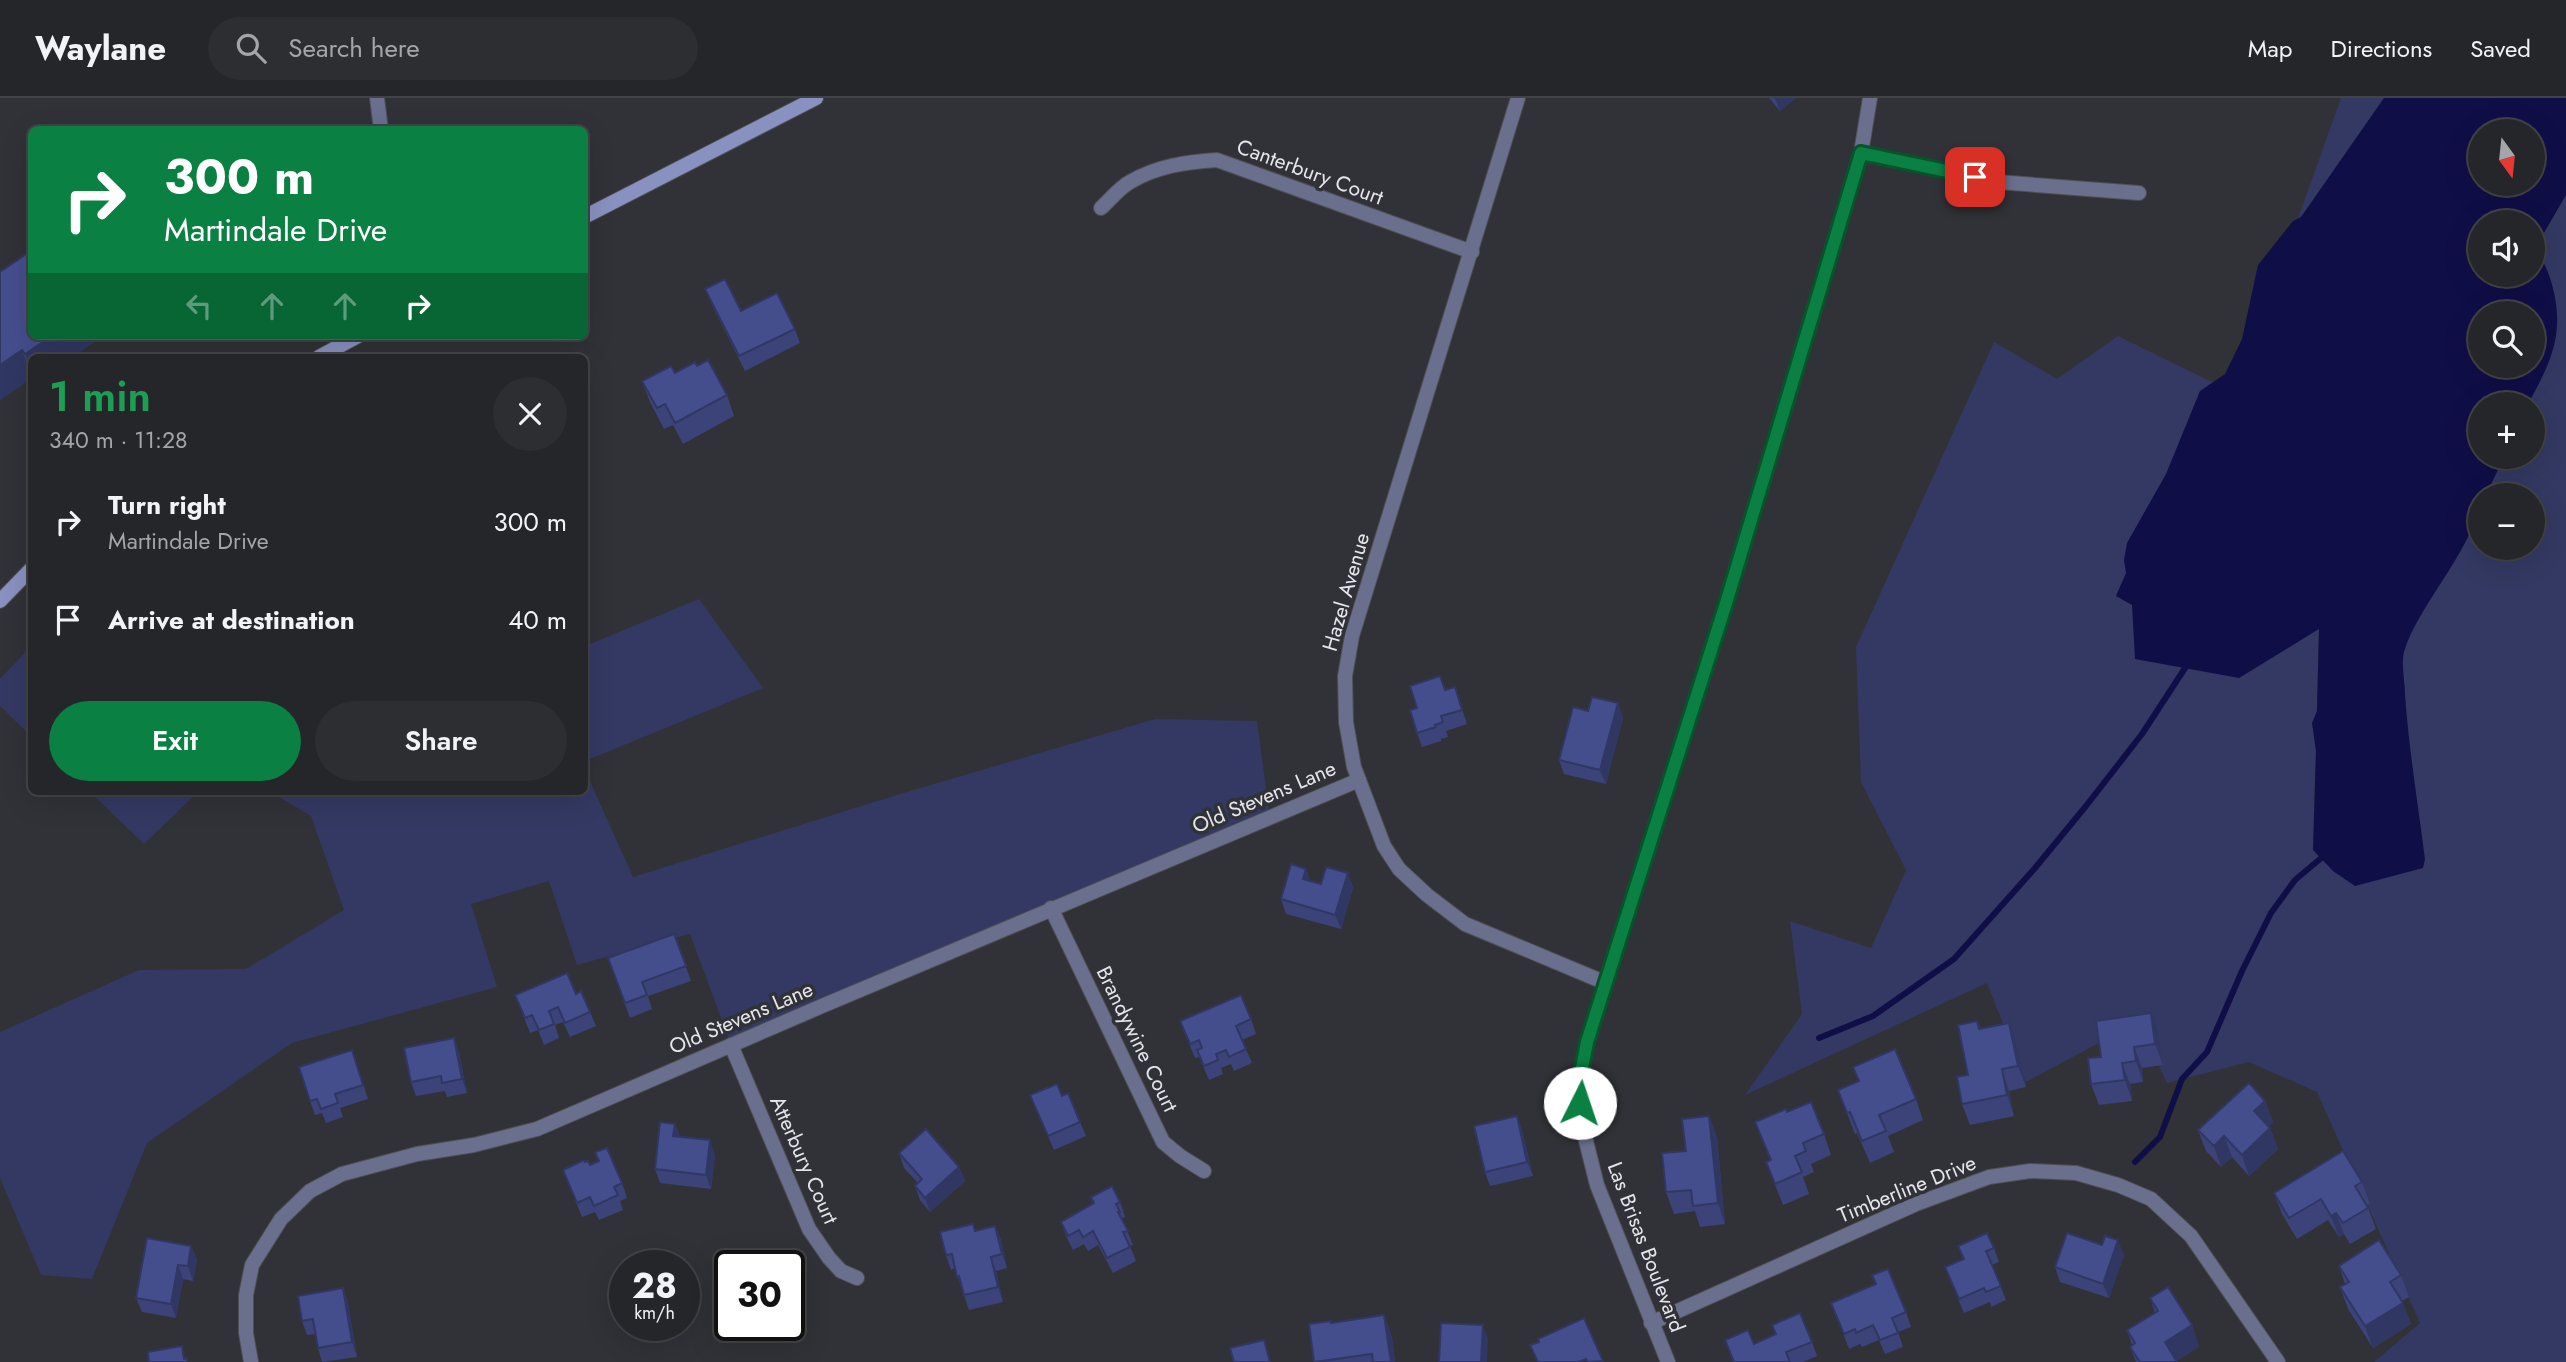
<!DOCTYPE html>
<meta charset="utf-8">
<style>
body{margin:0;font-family:Jost,sans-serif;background:#2d2e31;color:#f1f3f6;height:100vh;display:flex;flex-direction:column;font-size:26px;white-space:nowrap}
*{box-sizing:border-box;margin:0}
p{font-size:23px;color:#a3a5a8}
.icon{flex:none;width:38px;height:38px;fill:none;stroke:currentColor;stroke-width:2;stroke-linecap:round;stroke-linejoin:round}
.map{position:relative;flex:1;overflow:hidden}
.panel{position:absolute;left:28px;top:256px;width:560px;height:441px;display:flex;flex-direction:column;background:#252629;border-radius:10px;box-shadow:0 7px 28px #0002,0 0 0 2px #424346}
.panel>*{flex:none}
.top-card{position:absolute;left:28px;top:28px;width:560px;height:214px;border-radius:10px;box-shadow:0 7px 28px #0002,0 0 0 2px #424346;background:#0b8043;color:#fff;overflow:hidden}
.needle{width:46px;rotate:165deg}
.tools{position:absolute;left:2468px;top:21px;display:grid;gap:14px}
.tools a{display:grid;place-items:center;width:77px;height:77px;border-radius:50%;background:#252629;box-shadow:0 7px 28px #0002,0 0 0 2px #424346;font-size:35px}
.speed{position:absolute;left:609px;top:1152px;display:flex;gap:14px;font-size:35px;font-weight:700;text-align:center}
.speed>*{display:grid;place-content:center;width:91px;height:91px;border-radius:50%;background:#252629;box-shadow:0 7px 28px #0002,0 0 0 2px #424346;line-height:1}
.speed small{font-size:18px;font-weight:400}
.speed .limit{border:4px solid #111;border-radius:10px;background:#fff;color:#111}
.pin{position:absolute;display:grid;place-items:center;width:60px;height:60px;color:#fff;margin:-30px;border-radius:14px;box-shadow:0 4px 10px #0006}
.me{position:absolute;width:77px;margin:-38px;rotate:4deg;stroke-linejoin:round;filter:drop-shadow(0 0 5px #0008)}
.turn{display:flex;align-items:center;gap:24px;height:147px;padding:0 21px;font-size:32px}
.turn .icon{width:91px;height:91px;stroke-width:2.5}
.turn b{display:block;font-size:49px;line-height:60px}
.lanes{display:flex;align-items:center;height:66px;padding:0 21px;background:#0003;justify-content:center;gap:35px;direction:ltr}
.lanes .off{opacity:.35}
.round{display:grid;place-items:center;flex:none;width:74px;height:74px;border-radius:37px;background:#2d2e31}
.headline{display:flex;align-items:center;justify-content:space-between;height:119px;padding:0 21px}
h1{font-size:42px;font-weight:600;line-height:52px;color:#1e9e55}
.cta{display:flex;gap:14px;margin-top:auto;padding:14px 21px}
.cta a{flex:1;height:80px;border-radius:42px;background:#0b8043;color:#fff;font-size:28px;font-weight:600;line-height:80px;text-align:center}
.cta a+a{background:#2d2e31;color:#f1f3f6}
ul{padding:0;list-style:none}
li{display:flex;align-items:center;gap:21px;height:98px;padding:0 21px}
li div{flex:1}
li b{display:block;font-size:26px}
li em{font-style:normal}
header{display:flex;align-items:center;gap:42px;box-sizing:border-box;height:98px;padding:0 35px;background:#252629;border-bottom:2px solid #424346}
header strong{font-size:33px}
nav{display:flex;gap:38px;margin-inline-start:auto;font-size:24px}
.search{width:490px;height:63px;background:#2d2e31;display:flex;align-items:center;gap:18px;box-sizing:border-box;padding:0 24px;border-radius:38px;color:#a3a5a8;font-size:26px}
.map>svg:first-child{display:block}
.green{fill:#333962;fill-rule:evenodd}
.water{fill:#100e47;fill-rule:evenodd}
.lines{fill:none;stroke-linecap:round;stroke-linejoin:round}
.stream{stroke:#100e47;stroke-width:6}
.street-casing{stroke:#4e4f53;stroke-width:16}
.secondary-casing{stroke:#4e4f53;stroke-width:16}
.street{stroke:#696f8d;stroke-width:14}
.secondary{stroke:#8891bf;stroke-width:14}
.wall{fill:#3b4378}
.shaded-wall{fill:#303762}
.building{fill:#454e8c;stroke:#303762;stroke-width:2}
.route-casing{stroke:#07532c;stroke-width:18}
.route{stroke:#0b8043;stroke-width:12}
.labels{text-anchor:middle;stroke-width:7;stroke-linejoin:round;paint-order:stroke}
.street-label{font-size:21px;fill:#e5e6e9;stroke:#313237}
</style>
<header>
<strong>Waylane</strong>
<div class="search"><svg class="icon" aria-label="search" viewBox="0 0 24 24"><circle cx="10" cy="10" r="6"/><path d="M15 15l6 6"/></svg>Search here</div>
<nav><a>Map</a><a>Directions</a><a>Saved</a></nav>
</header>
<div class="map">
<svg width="2566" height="1264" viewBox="0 0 2566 1264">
<rect width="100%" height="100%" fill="#313237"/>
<g class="green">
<polygon points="2341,0 2384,0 2295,129"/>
<path d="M2566 97V1264H2374L2420 1225 2317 994 2249 964 2167 985 2138 924 2026 984 1987 885 1745 997 1802 916 1790 823 1871 850 1906 772 1861 684 1856 549 1994 244 2057 281 2118 238 2220 288 2239 580 2319 530 2313 752 2402 540 2485 359H2532V306H2508L2532 268 2535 150ZM2480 397H2532V450H2480Z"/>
<polygon points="699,501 763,590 585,663 585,548"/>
<polygon points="31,548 31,638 0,608 0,581"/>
<polygon points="1155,621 1257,623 1269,713 730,944 690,836 577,867 549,783 471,806 497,889 292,945 147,1045 92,1181 41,1177 0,1080 0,934 139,872 246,871 344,812 311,718 269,693 584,693 585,672 633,779 900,696"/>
<polygon points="89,693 199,693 144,746"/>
</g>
<path class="water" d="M2384 0H2566V97L2535 150C2554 177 2563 219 2553 251 2548 270 2537 289 2528 306H2480V359H2504L2486 397H2480C2480 444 2418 506 2404 554 2401 567 2405 584 2405 597 2409 652 2418 706 2425 761L2423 770 2355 788 2333 773 2313 752 2316 653 2312 625 2317 613 2319 531 2239 580 2135 561 2132 507 2116 498 2126 475 2124 462 2127 445 2166 376 2200 293 2225 276 2242 241 2258 167 2293 123 2301 119ZM2480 33H2532V86H2480ZM2480 124H2532V177H2480ZM2480 215H2532V268H2480Z"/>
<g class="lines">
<g class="stream">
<polyline points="1819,940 1873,918 1954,861 2035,770 2086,708 2142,636 2189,564"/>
<polyline points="2135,1064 2160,1039 2182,981 2207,954 2242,873 2271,815 2295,782 2326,756"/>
</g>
<g class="street-casing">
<g id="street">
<polyline points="377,0 381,32"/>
<polyline points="1518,0 1352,538 1345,578 1346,624 1354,669 1384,748 1399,771 1427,797 1465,826 1606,885"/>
<polyline points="1861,55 1998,84 2139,95"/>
<path d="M1101 110C1110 102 1119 90 1130 84 1157 68 1186 64 1217 62L1472 154"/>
<polyline points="1051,810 1163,1044 1180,1058 1204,1073"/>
<polyline points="731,947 809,1131 829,1160 841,1173 857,1180"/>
<polyline points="1651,1225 1916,1106 1989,1079 2030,1073 2076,1075 2118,1087 2151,1101 2191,1138 2278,1264"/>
<polyline points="251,1264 246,1235 246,1197 252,1167 281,1121 310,1093 342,1076 417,1056 474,1047 537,1031 822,908 1359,682"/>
<polyline points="1668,1264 1597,1087 1584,1035 1580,1005 1580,980 1587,944 1727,502 1861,55 1870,0"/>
</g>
</g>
<g class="secondary-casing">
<g id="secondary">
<polyline points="584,119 816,0"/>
<polyline points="319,259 358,238"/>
<polyline points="0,503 32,470"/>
</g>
</g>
<use href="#street" class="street"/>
<use href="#secondary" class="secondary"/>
</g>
<g class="wall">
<polygon points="1769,0 1796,0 1780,13"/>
<polygon points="0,174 103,238 72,259 32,259 32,280 0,302"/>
<polygon points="705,191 741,213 795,231 800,245 745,273 711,205"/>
<polygon points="697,268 727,297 734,318 683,346 673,327 664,331 650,304 642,283"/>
<polygon points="1440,578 1445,592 1455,589 1467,626 1446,633 1448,639 1441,641 1441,643 1422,649 1417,635 1417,610"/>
<polygon points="1618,605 1623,620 1606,686 1564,676 1559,662"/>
<polygon points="1306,771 1310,783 1321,786 1348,775 1353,790 1341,831 1286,816 1281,801"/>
<polygon points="674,836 691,883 648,898 652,911 630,920 608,860"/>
<polygon points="576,896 590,914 596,928 570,939 563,924 555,927 559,940 544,947 538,932 530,935 515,897"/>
<polygon points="1251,921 1256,936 1242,942 1252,965 1234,973 1231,966 1221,970 1223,976 1209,982 1199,959 1195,960 1180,923"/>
<polygon points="1977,923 1980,930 2009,925 2017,946 2026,989 2009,993 2014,1018 1970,1027 1962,1006"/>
<polygon points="2159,937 2163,967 2142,970 2143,984 2130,986 2132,1003 2099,1007 2091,986 2101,959"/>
<polygon points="454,940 459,954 467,995 447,999 445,993 416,998 411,984"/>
<polygon points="352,952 368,1001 340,1010 343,1019 326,1025 322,1015 315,1017 310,1003"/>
<polygon points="1853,969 1916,1001 1923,1022 1888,1038 1894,1054 1870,1065 1857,1035 1855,1036 1838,992 1859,984"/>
<polygon points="1030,997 1062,998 1080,1024 1086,1038 1054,1052"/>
<polygon points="2265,1003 2273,1024 2268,1028 2270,1030 2278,1051 2249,1078 2232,1059 2221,1069 2206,1053 2198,1032"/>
<polygon points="1787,1014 1824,1036 1831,1057 1811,1066 1814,1074 1803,1079 1809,1096 1783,1107 1766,1064 1770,1062 1755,1024"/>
<polygon points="1517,1018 1522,1032 1533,1078 1490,1088 1485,1074"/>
<polygon points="1709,1018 1717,1039 1725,1126 1700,1129 1695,1113 1674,1116 1666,1094 1686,1053"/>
<polygon points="675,1026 680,1039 715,1057 711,1091 660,1085 655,1071"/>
<polygon points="595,1054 622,1085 627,1100 620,1103 623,1112 599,1122 595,1114 582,1119 563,1072 585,1064 590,1067 599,1063"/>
<polygon points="899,1055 959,1069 965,1083 930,1114 920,1102 915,1088 918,1085 904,1070"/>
<polygon points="2362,1084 2370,1106 2367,1107 2376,1131 2350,1146 2344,1136 2339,1139 2328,1122 2297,1141 2282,1116 2274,1095"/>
<polygon points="1091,1099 1120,1104 1125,1119 1122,1120 1133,1147 1130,1148 1136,1163 1113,1175 1098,1147 1088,1153 1084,1146 1073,1152 1066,1138 1061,1124 1093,1105"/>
<polygon points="995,1128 1001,1142 1007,1170 996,1173 1003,1204 969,1212 955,1170 951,1172 946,1157 976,1133"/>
<polygon points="191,1148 197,1162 193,1183 183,1181 176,1220 142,1214 136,1200"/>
<polygon points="1958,1148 1994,1150 1999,1164 1992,1167 2006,1202 1991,1209 1990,1204 1964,1215 1945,1169 1963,1162"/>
<polygon points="2124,1157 2109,1200 2060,1184 2055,1169"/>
<polygon points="2339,1168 2401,1177 2409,1199 2402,1203 2411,1226 2373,1250 2348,1211 2340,1189 2345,1186"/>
<polygon points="1872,1177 1906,1214 1911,1229 1898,1234 1903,1249 1885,1256 1879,1242 1862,1249 1860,1246 1849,1251 1831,1205 1876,1186"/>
<polygon points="343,1190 348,1205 357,1259 322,1264 318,1250 315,1236 307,1237 302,1223"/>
<polygon points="2150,1200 2192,1227 2199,1249 2176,1263 2177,1264 2136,1264 2130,1249 2132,1247 2127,1232 2155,1215"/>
<polygon points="1384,1217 1392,1239 1395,1264 1314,1264 1332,1225"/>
<polygon points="1725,1242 1754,1246 1812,1244 1817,1258 1803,1264 1733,1264"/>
</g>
<g class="shaded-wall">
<polygon points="1775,0 1796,0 1780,13"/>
<polygon points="52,238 103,238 72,259 32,259 32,273 25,256"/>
<polygon points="22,252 32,280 0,302 0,267"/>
<polygon points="1618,605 1623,620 1606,686 1600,672"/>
<polygon points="1306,771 1311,785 1303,781"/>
<polygon points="1348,775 1353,790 1341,831 1335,817"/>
<polygon points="2151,915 2159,937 2163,967 2155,946"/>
<polygon points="2009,925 2017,946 2026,989 2018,968"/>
<polygon points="454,940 459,954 467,995 462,981"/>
<polygon points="2134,949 2142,970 2143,984 2136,963"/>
<polygon points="2122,965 2130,986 2132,1003 2125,982"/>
<polygon points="2002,971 2009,993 2014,1018 2007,997"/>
<polygon points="2265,1003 2273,1024 2262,1034 2254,1013"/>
<polygon points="1517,1018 1522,1032 1533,1078 1527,1064"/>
<polygon points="1709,1018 1717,1039 1725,1126 1718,1105"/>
<polygon points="675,1026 680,1040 673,1038"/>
<polygon points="2270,1030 2278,1051 2249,1078 2242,1057"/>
<polygon points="2224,1038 2232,1059 2221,1069 2214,1048"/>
<polygon points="710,1042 715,1057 711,1091 706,1077"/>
<polygon points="959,1069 965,1083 930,1114 925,1100"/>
<polygon points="2336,1115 2344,1136 2339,1139 2331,1118"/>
<polygon points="995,1128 1001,1142 1007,1170 1002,1156"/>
<polygon points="2118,1142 2124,1157 2109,1200 2103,1186"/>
<polygon points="191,1148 197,1162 193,1183 188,1168"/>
<polygon points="991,1159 996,1173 1003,1204 998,1189"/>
<polygon points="178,1167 183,1181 176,1220 171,1206"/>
<polygon points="343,1190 348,1205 357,1259 352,1244"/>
<polygon points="2403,1205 2411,1226 2373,1250 2365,1228"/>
<polygon points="1384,1217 1392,1239 1395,1264 1391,1264"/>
<polygon points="1483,1227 1488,1241 1487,1264 1481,1264"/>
<polygon points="2192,1227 2199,1249 2174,1264 2165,1244"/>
</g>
<g class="building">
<polygon points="285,27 287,32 274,32"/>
<polygon points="32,152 32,238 52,238 25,256 22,252 0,267 0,174"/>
<polygon points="725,181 741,213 777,195 795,231 739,258 705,191"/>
<polygon points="708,262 727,297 675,325 665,306 657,310 642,283 671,268 675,275 695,264 697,268"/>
<polygon points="1440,578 1445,592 1455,589 1462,612 1441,618 1443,624 1435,627 1436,629 1417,635 1410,612 1417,610 1410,588"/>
<polygon points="1592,599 1618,605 1600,672 1559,662 1573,609 1588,613"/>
<polygon points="1291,766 1306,771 1303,781 1321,786 1326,769 1348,775 1335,817 1281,801"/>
<polygon points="674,836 686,868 642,884 647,897 625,905 608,860"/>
<polygon points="567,875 576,896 581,893 590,914 565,925 558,909 549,913 554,926 539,932 532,917 525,920 515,897"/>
<polygon points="1241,897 1251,921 1236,928 1246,951 1229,959 1226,952 1216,956 1218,962 1204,968 1197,952 1202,950 1199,942 1190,946 1180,923"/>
<polygon points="2151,915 2155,946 2134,949 2136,963 2122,965 2125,982 2091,986 2088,960 2101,959 2096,923"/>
<polygon points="1977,923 1979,931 2009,925 2018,968 2002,971 2007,997 1962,1006 1957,979 1968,977 1958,927"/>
<polygon points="454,940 462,981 442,985 441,978 411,984 404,950"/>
<polygon points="1895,951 1916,1001 1879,1017 1886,1033 1862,1043 1850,1014 1847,1015 1838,992 1859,983 1853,969"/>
<polygon points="352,952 363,987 335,996 338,1005 321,1011 317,1001 310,1003 299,969"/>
<polygon points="2249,985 2265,1003 2254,1013 2270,1030 2242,1057 2224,1038 2214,1048 2198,1032"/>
<polygon points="1057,986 1062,998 1068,995 1080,1024 1048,1038 1030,997"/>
<polygon points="1811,1004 1824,1036 1803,1045 1806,1053 1795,1058 1802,1074 1775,1086 1766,1064 1771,1062 1755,1024 1786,1011 1787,1014"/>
<polygon points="1517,1018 1527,1064 1485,1074 1474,1028"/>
<polygon points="1709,1018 1718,1105 1693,1108 1691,1092 1666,1094 1662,1055 1686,1053 1682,1021"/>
<polygon points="660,1024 675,1026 673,1038 710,1042 706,1077 655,1071"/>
<polygon points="926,1031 959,1069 925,1100 915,1088 922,1081 899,1055"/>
<polygon points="607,1050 622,1085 614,1089 618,1097 594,1108 590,1099 577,1105 563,1072 584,1062 585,1064 588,1063 590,1067 599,1063 595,1054"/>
<polygon points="2343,1053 2362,1084 2355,1088 2368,1110 2343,1125 2336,1115 2331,1118 2321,1101 2289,1120 2274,1095"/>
<polygon points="1112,1088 1120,1104 1116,1106 1120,1114 1118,1114 1128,1133 1123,1134 1130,1149 1107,1160 1093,1133 1083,1139 1079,1132 1068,1138 1061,1124 1094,1105 1091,1099"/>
<polygon points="973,1126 975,1133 995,1128 1002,1156 991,1159 998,1189 964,1197 959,1178 957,1179 952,1156 946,1157 940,1134"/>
<polygon points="1987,1135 1994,1150 1986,1153 2001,1188 1986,1194 1984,1190 1959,1201 1945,1169 1964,1161 1958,1148"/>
<polygon points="2067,1135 2102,1147 2105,1138 2118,1142 2103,1186 2055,1169"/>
<polygon points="147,1140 191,1148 188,1168 178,1167 171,1206 136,1200"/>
<polygon points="2379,1142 2401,1177 2390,1184 2403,1205 2365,1228 2340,1189 2349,1184 2339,1168"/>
<polygon points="1888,1171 1906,1214 1892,1220 1898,1235 1880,1242 1873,1227 1856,1235 1855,1231 1844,1236 1831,1205 1876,1186 1872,1177"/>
<polygon points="2168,1189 2192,1227 2165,1244 2177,1264 2140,1264 2130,1249 2135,1245 2127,1232 2158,1213 2150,1200"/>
<polygon points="343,1190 352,1244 318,1250 313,1221 302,1223 298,1198"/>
<polygon points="1800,1215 1812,1244 1786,1254 1790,1264 1734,1264 1725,1242 1748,1232 1754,1246 1776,1236 1772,1227"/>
<polygon points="1384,1217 1391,1264 1373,1264 1372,1256 1314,1264 1309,1226 1331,1223 1331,1225"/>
<polygon points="1584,1220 1603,1263 1588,1264 1586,1261 1578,1264 1538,1264 1530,1247 1539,1244 1538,1241"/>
<polygon points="1441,1225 1483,1227 1481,1264 1439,1264"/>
<polygon points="1264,1242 1270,1264 1233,1264 1234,1264 1230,1250"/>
<polygon points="182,1248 184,1261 187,1260 187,1264 149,1264 148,1254"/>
</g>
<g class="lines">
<g class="route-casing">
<polyline id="route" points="1580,1005 1580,980 1587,944 1727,502 1861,55 1975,79"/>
</g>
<use href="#route" class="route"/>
</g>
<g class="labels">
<g class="street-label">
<text transform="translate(1310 74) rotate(20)" y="7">Canterbury Court</text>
<text transform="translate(1346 494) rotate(-74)" y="7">Hazel Avenue</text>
<text transform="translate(1264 699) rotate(-23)" y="7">Old Stevens Lane</text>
<text transform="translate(741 920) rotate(-23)" y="7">Old Stevens Lane</text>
<text transform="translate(1137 941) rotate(64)" y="7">Brandywine Court</text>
<text transform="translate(804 1062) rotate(66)" y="7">Atterbury Court</text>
<text transform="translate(1907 1091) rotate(-22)" y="7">Timberline Drive</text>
<text transform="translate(1646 1149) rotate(69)" y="7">Las Brisas Boulevard</text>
</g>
</g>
</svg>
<div class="tools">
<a><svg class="needle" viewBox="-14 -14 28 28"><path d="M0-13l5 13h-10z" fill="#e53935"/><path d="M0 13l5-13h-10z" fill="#a3a5a8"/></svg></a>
<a><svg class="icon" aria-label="sound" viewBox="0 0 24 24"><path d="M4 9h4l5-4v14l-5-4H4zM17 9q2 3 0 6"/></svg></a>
<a><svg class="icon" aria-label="search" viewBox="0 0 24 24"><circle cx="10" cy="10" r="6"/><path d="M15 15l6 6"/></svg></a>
<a>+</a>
<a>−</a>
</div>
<div class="speed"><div>28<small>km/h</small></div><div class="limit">30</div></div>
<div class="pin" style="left:1975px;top:79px;background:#d93025"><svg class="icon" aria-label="arrive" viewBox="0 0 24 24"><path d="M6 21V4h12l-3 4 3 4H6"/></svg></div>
<svg class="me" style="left:1580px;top:1005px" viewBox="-20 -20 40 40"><circle r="19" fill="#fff"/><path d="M0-13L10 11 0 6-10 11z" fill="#0b8043"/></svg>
<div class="top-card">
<div class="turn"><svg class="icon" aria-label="right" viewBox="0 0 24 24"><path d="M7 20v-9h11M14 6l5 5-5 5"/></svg><div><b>300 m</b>Martindale Drive</div></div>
<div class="lanes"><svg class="icon off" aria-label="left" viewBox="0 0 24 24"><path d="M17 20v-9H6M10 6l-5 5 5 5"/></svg><svg class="icon off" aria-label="ahead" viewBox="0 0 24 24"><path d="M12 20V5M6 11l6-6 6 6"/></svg><svg class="icon off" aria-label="ahead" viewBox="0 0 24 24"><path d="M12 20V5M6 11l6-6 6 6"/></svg><svg class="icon" aria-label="right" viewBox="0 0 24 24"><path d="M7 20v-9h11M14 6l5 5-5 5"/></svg></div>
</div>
<section class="panel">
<div class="headline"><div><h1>1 min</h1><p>340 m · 11:28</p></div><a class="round"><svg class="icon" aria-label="close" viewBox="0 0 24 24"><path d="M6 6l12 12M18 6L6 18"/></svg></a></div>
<ul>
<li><svg class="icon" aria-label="right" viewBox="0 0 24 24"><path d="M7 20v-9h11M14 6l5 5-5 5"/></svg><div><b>Turn right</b><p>Martindale Drive</p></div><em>300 m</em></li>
<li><svg class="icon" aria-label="arrive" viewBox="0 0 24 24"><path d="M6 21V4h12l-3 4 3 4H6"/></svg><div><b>Arrive at destination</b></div><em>40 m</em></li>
</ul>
<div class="cta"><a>Exit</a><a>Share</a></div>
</section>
</div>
